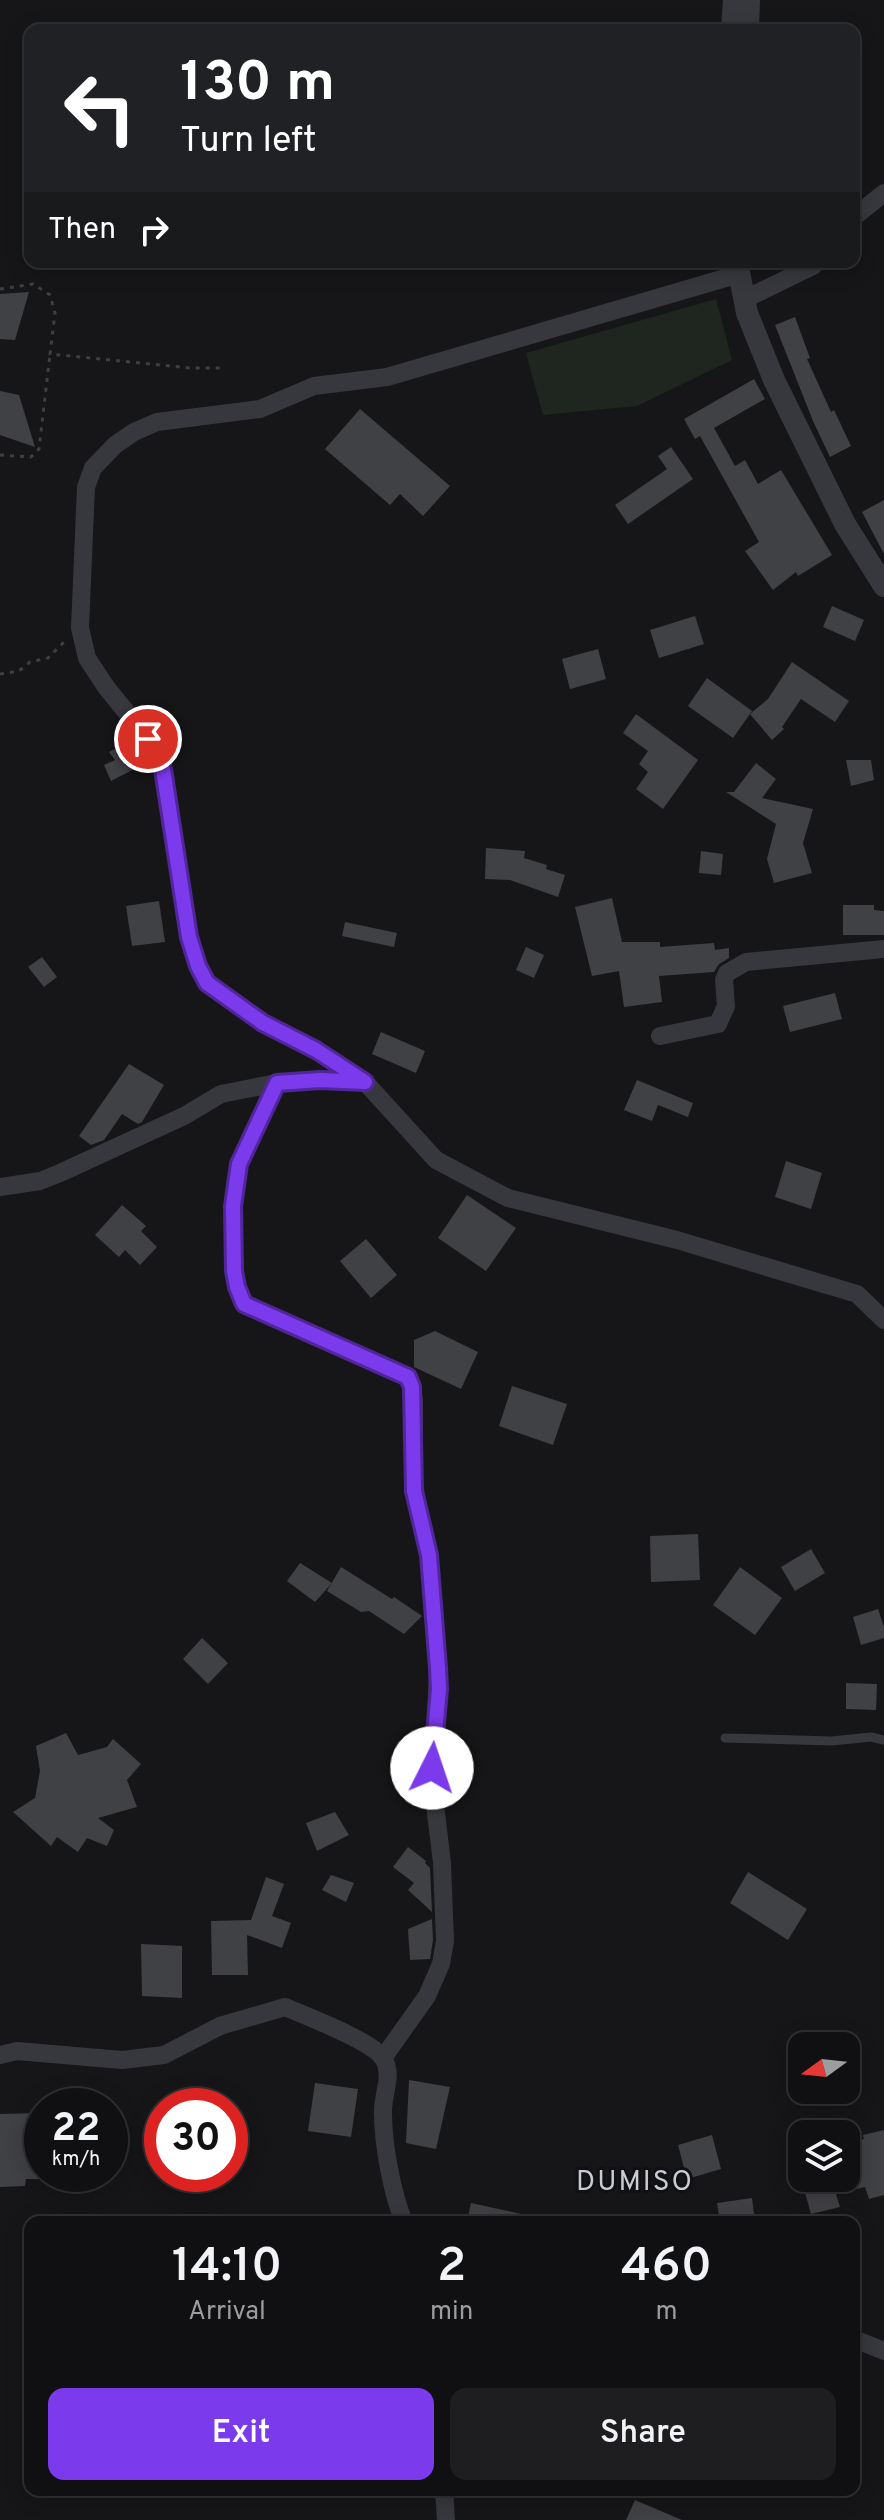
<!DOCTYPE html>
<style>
body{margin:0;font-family:Overpass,sans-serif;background:#1e1e20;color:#f1f3f6;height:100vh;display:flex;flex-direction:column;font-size:30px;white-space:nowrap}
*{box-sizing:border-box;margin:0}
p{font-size:26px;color:#9c9d9f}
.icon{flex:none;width:44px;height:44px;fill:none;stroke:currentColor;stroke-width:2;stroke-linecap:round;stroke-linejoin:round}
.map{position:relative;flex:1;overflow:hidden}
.sheet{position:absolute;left:24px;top:2216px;width:836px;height:280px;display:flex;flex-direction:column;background:#101012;border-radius:16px;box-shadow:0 4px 20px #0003,0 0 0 2px #303032}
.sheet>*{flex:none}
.top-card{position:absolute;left:24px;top:24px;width:836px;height:244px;border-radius:16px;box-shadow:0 4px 20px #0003,0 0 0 2px #303032;background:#202124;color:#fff;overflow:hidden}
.needle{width:52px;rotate:255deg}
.controls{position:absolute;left:788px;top:2032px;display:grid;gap:16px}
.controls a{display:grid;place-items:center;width:72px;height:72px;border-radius:16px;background:#101012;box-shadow:0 4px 20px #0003,0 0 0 2px #303032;font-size:40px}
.speed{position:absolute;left:24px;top:2088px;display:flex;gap:16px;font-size:40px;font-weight:700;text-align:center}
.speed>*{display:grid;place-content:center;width:104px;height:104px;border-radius:50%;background:#101012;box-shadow:0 4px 20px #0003,0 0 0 2px #303032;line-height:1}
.speed small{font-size:20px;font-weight:400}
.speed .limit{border:12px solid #d22;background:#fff;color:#111}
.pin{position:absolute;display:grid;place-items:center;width:68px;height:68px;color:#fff;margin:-34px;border:4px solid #fff;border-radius:50%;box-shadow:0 2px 8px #0007}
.me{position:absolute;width:88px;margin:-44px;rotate:4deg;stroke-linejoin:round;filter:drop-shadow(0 0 6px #0008)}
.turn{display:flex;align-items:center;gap:28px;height:168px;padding:0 24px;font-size:36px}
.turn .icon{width:104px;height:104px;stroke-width:2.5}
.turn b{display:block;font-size:56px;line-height:68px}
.then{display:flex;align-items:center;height:76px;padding:0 24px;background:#0003;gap:16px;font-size:30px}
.eta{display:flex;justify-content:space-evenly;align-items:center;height:136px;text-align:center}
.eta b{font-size:48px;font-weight:600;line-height:56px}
.cta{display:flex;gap:16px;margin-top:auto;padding:16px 24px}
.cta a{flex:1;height:92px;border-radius:16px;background:#7c3aed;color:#fff;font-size:32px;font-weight:600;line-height:92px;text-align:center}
.cta a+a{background:#1e1e20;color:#f1f3f6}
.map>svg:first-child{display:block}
.green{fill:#1e261f}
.building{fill:#404145}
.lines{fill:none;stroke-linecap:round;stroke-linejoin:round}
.path{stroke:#3d3f44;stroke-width:3;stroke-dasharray:4 6;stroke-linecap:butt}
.service{stroke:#37383d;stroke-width:9}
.minor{stroke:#37383d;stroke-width:18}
.tertiary{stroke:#37383d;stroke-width:22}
.route-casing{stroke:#51269a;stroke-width:20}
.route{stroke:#7c3aed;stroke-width:14}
.labels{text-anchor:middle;stroke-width:6;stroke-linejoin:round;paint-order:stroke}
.quarter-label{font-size:28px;letter-spacing:2px;fill:#c9ccd4;stroke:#111113}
</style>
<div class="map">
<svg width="884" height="2520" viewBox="0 0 884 2520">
<rect width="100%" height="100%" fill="#161618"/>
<polygon class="green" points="716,299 732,360 637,406 543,415 526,353"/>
<g class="building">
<polygon points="29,292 15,340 0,339 0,294"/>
<polygon points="795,317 810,358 807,359 831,412 834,410 851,446 830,457 813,421 775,325"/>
<polygon points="754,379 765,399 714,428 735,466 745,460 758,484 781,470 832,555 798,576 796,572 773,590 745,551 759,542 700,436 695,439 684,419"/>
<polygon points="0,391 19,395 35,447 0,435"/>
<polygon points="360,409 450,486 423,516 400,494 390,505 325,449"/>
<polygon points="671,447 693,479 628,524 615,505 667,469 658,456"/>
<polygon points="884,500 884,554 862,512"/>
<polygon points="832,606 864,620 855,641 823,627"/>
<polygon points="695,616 704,644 659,658 650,630"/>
<polygon points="598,649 606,679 570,689 562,659"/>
<polygon points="792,662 849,701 835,722 801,699 782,727 784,729 772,740 750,714 768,699"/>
<polygon points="707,678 752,711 733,738 688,706"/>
<polygon points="636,714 698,760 663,809 636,789 648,772 639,764 648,751 623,733"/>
<polygon points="131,740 144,764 111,781 104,765 115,760 109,752"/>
<polygon points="846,760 871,760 874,780 851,786"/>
<polygon points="756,763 776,779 762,798 813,809 803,843 812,873 774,883 767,859 776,824 726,792 734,792"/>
<polygon points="486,848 525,851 524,858 547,865 546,869 565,875 558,897 510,880 485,879"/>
<polygon points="701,851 723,854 721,875 699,873"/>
<polygon points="612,898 622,942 660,942 660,947 714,943 715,950 729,948 729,958 719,964 714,972 659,976 662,1002 624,1007 619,971 592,976 575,907"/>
<polygon points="159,901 165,942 132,946 126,906"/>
<polygon points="843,905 874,905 874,910 884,911 884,935 843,935"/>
<polygon points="345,922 397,933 394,947 342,936"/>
<polygon points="526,947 544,955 534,978 516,970"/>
<polygon points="42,957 57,977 44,987 28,967"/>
<polygon points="835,993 842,1019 790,1032 783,1006"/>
<polygon points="381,1032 425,1051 416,1073 372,1054"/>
<polygon points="129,1064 164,1085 142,1122 138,1124 122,1114 104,1140 91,1145 79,1136"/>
<polygon points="637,1080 693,1103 688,1117 658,1105 652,1121 624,1110"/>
<polygon points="786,1161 822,1173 811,1209 775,1197"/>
<polygon points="467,1195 516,1228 486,1271 438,1238"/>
<polygon points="122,1205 146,1226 141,1231 157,1247 140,1265 125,1250 119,1257 95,1235"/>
<polygon points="366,1239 397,1275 371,1298 340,1261"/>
<polygon points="435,1331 478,1352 461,1389 414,1367 414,1340"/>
<polygon points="512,1386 567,1404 553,1445 499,1426"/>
<polygon points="698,1534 700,1580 651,1582 650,1536"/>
<polygon points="811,1549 825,1573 795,1591 781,1567"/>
<polygon points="300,1563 332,1583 315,1602 287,1581"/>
<polygon points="341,1567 392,1599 394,1597 422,1616 404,1634 369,1611 361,1612 327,1591"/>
<polygon points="740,1567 782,1598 755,1635 713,1605"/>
<polygon points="878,1609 884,1627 884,1638 861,1645 853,1617"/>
<polygon points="202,1638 228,1663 208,1684 183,1659"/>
<polygon points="846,1683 877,1684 876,1710 846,1709"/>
<polygon points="66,1733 78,1755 107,1747 113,1739 141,1764 127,1780 137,1807 98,1818 114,1830 107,1846 87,1838 78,1852 57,1837 51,1846 13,1812 35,1798 40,1771 36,1746"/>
<polygon points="335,1812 349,1835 317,1851 306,1823"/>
<polygon points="408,1847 426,1861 425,1863 430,1868 432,1912 408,1890 414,1883 393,1867"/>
<polygon points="748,1872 807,1909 788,1940 730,1903"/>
<polygon points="331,1875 354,1883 346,1902 322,1890"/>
<polygon points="266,1877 284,1884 272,1916 291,1923 282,1948 247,1935 248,1975 212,1975 211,1921 251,1920"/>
<polygon points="432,1919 433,1940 430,1959 410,1960 408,1929"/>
<polygon points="141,1944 182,1946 182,1998 142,1996"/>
<polygon points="409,2080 450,2087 436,2149 406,2143"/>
<polygon points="315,2083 358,2089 351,2137 308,2131"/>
<polygon points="42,2113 42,2179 26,2179 25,2186 0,2187 0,2114"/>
<polygon points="884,2130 884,2195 869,2199 865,2187 836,2194 840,2207 811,2214 801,2178 846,2178 846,2161 860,2157 856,2141 864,2139 863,2135"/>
<polygon points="712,2135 721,2169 687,2179 678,2145"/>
<polygon points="752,2198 755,2222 720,2222 717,2203"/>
<polygon points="471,2203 526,2215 525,2222 467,2222"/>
<polygon points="635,2500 682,2520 626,2520"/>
</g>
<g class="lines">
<g class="path">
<polyline points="0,289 33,284 50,295 55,313 50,354 190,368 222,368"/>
<polyline points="0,455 31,457 39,449 50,354"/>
<polyline points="0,674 19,671 30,662 48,658 65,641"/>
</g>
<polyline class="service" points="725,1738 832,1741 871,1737 884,1740"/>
<g class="minor">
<polyline points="750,30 751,0"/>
<polyline points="854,217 884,193"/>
<polyline points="739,274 387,377 314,386 260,409 157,422 134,432 115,445 93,468 86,487 80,628 87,658 106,687 148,739 163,769 189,937 198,966 207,983 263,1023 316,1050 365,1082 436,1160 508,1198 677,1240 857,1294 884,1320"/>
<polyline points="745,299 813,266 816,262"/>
<polyline points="660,1036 718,1024 726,1006 724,980 727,973 746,962 884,949"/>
<polyline points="277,1083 239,1164 233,1206 234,1271 237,1287 244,1304 408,1377 412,1387 414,1400 414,1491 429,1555 438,1668 433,1788 442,1863 445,1941 441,1964 427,1996 383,2058"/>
<polyline points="0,1187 40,1181 60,1173 184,1116 221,1094 277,1083 320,1080 362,1082"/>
<path d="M0 2055 17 2051 122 2060 164 2055 220 2026 285 2007C306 2016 372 2041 383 2058 394 2075 382 2095 383 2113 383 2145 392 2193 404 2222"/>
<polyline points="854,2339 884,2351"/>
<polyline points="444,2490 446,2520"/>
</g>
<g class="tertiary">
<polyline points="732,30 734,0"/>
<polyline points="737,262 747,313 774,380 845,524 884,586"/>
</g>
</g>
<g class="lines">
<g class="route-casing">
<polyline id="route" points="148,739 163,769 189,937 198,966 207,983 263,1023 316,1050 365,1082 320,1080 277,1083 239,1164 233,1206 234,1271 237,1287 244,1304 408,1377 412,1387 414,1491 429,1555 438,1668 439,1689 432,1768"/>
</g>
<use href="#route" class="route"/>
</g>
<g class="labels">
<g class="quarter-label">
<text x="635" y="2190">DUMISO</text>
</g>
</g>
</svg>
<div class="controls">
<a><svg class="needle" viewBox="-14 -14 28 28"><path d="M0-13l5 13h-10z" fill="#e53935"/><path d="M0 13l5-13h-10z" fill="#9c9d9f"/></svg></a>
<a><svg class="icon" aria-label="layers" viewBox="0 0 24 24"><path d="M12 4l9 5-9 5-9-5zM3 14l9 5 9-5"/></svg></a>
</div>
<div class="speed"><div>22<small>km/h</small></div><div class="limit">30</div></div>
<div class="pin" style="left:148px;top:739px;background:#d93025"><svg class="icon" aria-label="arrive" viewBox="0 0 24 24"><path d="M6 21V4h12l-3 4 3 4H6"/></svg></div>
<svg class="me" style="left:432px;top:1768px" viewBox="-20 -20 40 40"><circle r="19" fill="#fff"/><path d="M0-13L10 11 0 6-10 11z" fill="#7c3aed"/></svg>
<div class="top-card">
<div class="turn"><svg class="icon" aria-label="left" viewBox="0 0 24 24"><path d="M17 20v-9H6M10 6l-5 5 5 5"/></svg><div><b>130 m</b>Turn left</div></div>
<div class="then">Then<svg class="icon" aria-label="right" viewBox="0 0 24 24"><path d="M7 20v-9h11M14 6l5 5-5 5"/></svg></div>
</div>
<section class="sheet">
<div class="eta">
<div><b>14:10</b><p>Arrival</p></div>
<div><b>2</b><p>min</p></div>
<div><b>460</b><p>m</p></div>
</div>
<div class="cta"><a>Exit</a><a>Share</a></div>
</section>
</div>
